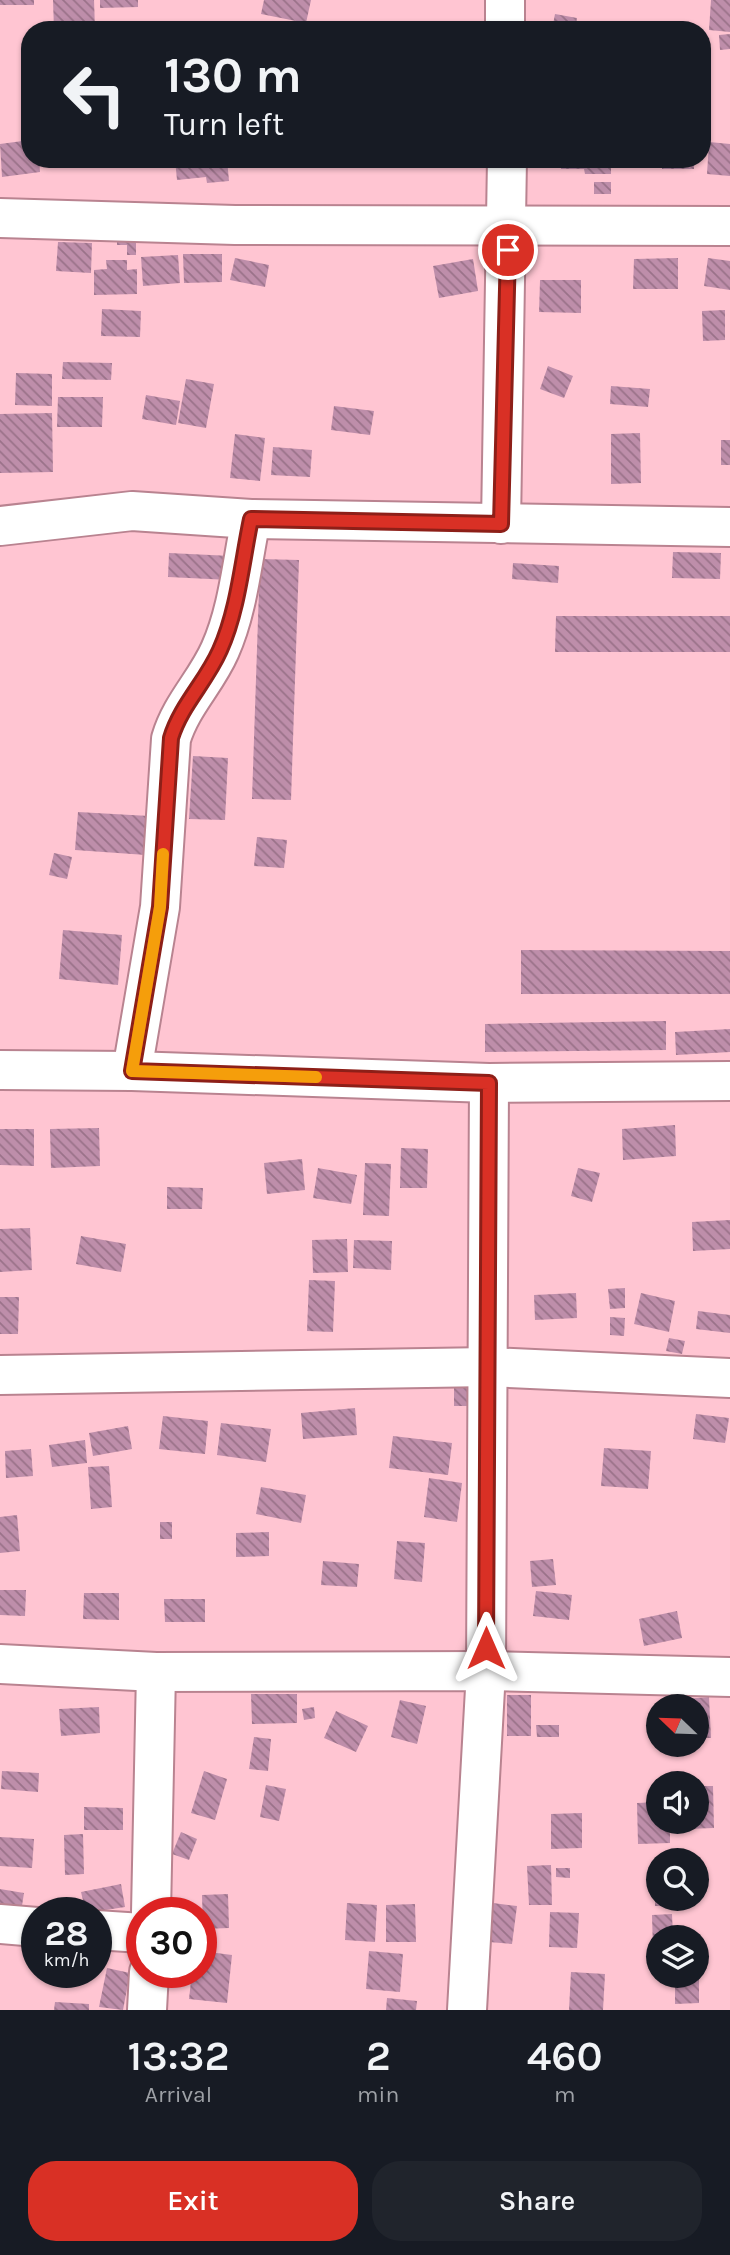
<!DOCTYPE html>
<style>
body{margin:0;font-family:Karla,sans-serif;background:#20242c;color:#f1f3f6;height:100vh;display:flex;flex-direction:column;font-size:26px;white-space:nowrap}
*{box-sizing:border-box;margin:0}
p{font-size:23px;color:#9ea1a6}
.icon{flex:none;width:38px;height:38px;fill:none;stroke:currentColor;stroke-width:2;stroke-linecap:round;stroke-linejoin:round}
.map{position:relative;height:2010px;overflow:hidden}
.panel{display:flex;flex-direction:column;background:#171b24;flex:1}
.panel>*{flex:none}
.top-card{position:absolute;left:21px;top:21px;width:690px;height:147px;border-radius:28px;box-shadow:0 2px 5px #0004;background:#171b24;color:#f1f3f6;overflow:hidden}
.needle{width:46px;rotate:293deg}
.buttons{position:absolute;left:646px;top:1694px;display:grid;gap:14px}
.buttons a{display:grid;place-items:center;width:63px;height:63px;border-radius:50%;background:#171b24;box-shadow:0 2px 5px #0004;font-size:35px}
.speed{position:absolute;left:21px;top:1897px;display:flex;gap:14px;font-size:35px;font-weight:700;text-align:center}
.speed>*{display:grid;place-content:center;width:91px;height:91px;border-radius:50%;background:#171b24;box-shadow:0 2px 5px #0004;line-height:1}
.speed small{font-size:18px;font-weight:400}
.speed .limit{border:10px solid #d22;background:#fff;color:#111}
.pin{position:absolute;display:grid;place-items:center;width:60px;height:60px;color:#fff;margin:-30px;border:4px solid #fff;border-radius:50%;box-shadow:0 2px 7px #0007}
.me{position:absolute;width:77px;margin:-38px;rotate:0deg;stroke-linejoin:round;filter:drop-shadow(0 0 5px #0008)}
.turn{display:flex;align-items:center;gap:24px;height:147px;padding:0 28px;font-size:32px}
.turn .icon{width:91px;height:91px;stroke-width:2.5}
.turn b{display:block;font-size:49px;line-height:60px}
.eta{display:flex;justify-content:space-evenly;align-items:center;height:119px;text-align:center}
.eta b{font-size:42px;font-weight:600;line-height:49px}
.primary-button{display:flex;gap:14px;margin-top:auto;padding:14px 28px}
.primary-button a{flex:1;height:80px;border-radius:28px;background:#d93025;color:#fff;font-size:28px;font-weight:600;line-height:80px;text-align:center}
.primary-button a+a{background:#20242c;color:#f1f3f6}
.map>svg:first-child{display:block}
.building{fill:url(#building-back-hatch)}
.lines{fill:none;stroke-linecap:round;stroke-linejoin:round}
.minor-casing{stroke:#b98390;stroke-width:42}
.minor{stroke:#fff;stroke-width:38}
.route-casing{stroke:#8d1f18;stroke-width:18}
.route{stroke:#d93025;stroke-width:12}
.slow{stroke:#f59e0b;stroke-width:12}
</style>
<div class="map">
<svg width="730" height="2010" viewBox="0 0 730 2010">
<defs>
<pattern id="building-back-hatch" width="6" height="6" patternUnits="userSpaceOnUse" patternTransform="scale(1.75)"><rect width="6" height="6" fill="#be8eaa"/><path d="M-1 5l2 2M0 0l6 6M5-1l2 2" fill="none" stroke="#9a7289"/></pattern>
</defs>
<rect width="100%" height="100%" fill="#ffc5d2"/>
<g class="building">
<rect x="0" y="0" width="34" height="5"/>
<polygon points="53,0 94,0 95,29 54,30"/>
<polygon points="100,0 138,0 138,7 100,8"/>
<polygon points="264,0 311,0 306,23 261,14"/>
<polygon points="711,0 730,0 730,32 709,30"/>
<polygon points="555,14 577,18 575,30 552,30"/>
<polygon points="329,23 379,24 379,30 329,30"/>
<polygon points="730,34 730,49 720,50 719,35"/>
<polygon points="30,140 30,159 39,159 40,172 2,177 0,144"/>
<polygon points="709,142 730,144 730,176 707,174"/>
<polygon points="175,159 227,159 229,181 207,183 206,177 177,180"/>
<polygon points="561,159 606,159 611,161 611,174 585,174 584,169 561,169"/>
<rect x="662" y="159" width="32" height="10"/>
<rect x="594" y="182" width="17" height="12"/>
<polygon points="117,231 136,231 136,255 127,255 127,245 117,245"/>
<polygon points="58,242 92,243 91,273 56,271"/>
<polygon points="183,254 222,254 222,282 184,283"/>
<polygon points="178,255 180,283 143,286 141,257"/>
<polygon points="235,258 269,265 265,287 230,280"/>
<polygon points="678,258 678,289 633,289 634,259"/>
<polygon points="708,258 730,261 730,290 704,286"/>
<polygon points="473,259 478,291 439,298 433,266"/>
<polygon points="106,260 127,260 127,270 137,269 137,294 94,295 94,270 107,269"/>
<polygon points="540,280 581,280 581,313 539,312"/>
<polygon points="102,309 141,311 140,337 101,336"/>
<polygon points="725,310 725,340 703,341 702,311"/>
<polygon points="63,362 112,363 111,380 62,379"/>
<polygon points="548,366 573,376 564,398 540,389"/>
<polygon points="16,373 52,374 52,406 15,405"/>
<polygon points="186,379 214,384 206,428 178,423"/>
<polygon points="611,386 650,389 648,407 610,404"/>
<polygon points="146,395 180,401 176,425 142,419"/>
<polygon points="58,397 103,397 102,427 57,427"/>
<polygon points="334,406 374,411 370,435 331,430"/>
<polygon points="52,413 53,472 0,473 0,414"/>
<polygon points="640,433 641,483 611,484 611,434"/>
<polygon points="235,434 265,438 260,481 230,478"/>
<rect x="721" y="440" width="9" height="25"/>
<polygon points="273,447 312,450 310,477 271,475"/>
<polygon points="673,552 721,553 720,579 672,578"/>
<polygon points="169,553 231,556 230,580 168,577"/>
<polygon points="260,559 299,560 291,800 252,799"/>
<polygon points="513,563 559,566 558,583 512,579"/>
<polygon points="556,616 730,616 730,652 555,652"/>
<polygon points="193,756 228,758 225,820 189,819"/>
<polygon points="78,812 149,816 146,855 75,850"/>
<polygon points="257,837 287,840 284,868 254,866"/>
<polygon points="54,853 72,857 67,879 49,875"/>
<polygon points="63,930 122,935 118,985 59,979"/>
<polygon points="521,950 730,951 730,994 521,994"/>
<polygon points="666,1021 666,1050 485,1052 485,1024"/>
<polygon points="730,1029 730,1052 676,1055 675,1032"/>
<polygon points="675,1125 676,1156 623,1160 622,1129"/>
<polygon points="99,1128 100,1166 51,1168 50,1129"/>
<polygon points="0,1129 34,1129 34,1166 0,1165"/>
<polygon points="401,1148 428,1149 427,1188 400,1188"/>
<polygon points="302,1159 305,1190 267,1194 264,1163"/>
<polygon points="365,1163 391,1164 389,1216 363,1215"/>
<polygon points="318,1168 357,1175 351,1204 313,1198"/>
<polygon points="578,1168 600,1173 592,1202 571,1196"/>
<polygon points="167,1187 203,1188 202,1209 167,1209"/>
<polygon points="730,1220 730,1249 693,1251 692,1222"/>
<polygon points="30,1228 32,1270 0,1272 0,1229"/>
<polygon points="81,1236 126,1244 121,1272 76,1264"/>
<polygon points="347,1239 348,1272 313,1273 312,1240"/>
<polygon points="354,1240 392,1241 391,1270 353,1268"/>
<polygon points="309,1280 335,1281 333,1332 307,1331"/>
<polygon points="625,1288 625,1308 610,1309 608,1289"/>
<polygon points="576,1293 577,1318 535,1320 534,1295"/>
<polygon points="641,1293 675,1301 669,1332 634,1324"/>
<polygon points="0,1297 19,1297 18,1334 0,1334"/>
<polygon points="698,1311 730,1315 730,1333 696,1329"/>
<polygon points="610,1317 625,1318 624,1336 610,1335"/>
<polygon points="669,1338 685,1341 682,1354 666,1351"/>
<rect x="454" y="1388" width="25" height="18"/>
<polygon points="355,1408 357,1435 303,1439 301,1413"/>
<polygon points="696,1414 729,1418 725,1443 693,1439"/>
<polygon points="163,1416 208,1421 205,1454 159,1449"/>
<polygon points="221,1423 271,1429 266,1462 217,1455"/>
<polygon points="128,1426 132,1449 93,1456 89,1433"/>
<polygon points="393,1436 452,1443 448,1475 389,1468"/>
<polygon points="85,1440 87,1463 52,1467 49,1445"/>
<polygon points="604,1448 651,1451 648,1489 601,1486"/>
<polygon points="31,1449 33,1476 6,1478 5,1451"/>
<polygon points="109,1466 112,1507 91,1509 88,1467"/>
<polygon points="429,1478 462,1483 457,1522 424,1517"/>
<polygon points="261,1487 306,1495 301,1523 256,1514"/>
<polygon points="17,1515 20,1551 0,1553 0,1517"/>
<rect x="160" y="1522" width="12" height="17"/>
<polygon points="269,1532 269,1556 236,1557 236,1533"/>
<polygon points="397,1541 425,1543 422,1582 394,1579"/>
<polygon points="553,1559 556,1585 532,1587 530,1561"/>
<polygon points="323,1561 359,1564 357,1587 321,1585"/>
<polygon points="0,1590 26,1590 25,1616 0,1615"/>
<polygon points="536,1591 572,1595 569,1620 533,1616"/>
<polygon points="84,1593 119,1593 119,1620 83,1619"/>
<polygon points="164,1599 205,1599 205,1622 165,1622"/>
<polygon points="677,1611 682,1638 644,1646 639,1619"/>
<polygon points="251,1694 297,1694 297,1723 252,1724"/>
<rect x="507" y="1695" width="24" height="41"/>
<polygon points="709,1697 711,1738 696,1738 696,1706 685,1706 685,1699"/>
<polygon points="400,1700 426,1706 417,1744 391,1737"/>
<polygon points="99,1707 100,1733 61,1736 59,1709"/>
<polygon points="314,1707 315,1718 304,1720 302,1709"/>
<polygon points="336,1711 368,1726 356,1752 324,1738"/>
<polygon points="536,1725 559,1725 559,1737 537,1737"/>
<polygon points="254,1737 271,1739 268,1771 249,1769"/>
<polygon points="2,1771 39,1773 38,1792 1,1789"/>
<polygon points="204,1771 227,1779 215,1820 191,1813"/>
<polygon points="266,1785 286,1789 279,1821 260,1817"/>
<polygon points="696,1786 713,1786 714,1828 686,1829 686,1822 696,1822"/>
<polygon points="658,1802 658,1822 670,1822 670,1843 638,1844 637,1803"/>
<polygon points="84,1807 123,1808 123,1830 84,1830"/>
<polygon points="582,1813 582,1848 551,1849 551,1814"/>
<polygon points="181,1832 197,1839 189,1860 172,1854"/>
<polygon points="83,1834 84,1874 65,1875 64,1835"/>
<polygon points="0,1837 34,1839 32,1868 0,1866"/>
<polygon points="551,1865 552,1905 529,1905 527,1866"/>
<polygon points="656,1867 658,1867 658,1899 688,1899 688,1906 655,1906"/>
<polygon points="556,1868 570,1868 570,1878 556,1877"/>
<polygon points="121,1884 125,1907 86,1913 81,1892"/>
<polygon points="0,1889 24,1893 20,1918 0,1915"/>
<polygon points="228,1894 229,1928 203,1929 202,1895"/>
<polygon points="347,1903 377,1905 375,1942 345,1940"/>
<polygon points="493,1903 517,1906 512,1944 489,1942"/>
<polygon points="415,1904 416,1942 386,1942 386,1905"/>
<polygon points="550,1912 579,1913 577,1948 549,1947"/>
<polygon points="672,1914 673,1937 658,1937 658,1951 653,1951 652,1915"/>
<polygon points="201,1951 232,1955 227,2003 189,1999 192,1972 201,1972"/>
<polygon points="369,1951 403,1954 400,1992 366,1989"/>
<polygon points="107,1968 130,1973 123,2010 99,2007"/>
<polygon points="571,1972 605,1974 603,2010 569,2010"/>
<polygon points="675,1976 699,1976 699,2003 675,2004"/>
<polygon points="387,1998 417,2001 416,2010 386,2010"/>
<polygon points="55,2002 89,2004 89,2010 54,2010"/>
</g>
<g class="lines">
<g class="minor-casing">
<g id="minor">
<polyline points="505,0 505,30"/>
<polyline points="0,218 235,225 730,226"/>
<polyline points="501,524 507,159"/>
<polyline points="0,526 132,511 251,519 730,527"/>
<polyline points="0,1070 132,1071 489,1083 730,1081"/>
<path d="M132 1071 160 907 171 739C181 705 206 682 220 650 238 610 242 562 251 519"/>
<polyline points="0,1375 489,1367 730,1378"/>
<polyline points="0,1664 156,1672 486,1671 730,1677"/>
<polyline points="151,1913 156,1672"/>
<polyline points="0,1924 37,1927"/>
<polyline points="96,1930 142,1933"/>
<polyline points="147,2010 149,1972"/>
<polyline points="467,2010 486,1671 489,1083"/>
</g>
</g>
<use href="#minor" class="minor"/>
</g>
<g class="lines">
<g class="route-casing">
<path id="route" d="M486 1648 489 1083 132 1071 160 907 171 738C181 705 206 682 220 650 238 610 242 562 251 519L501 524 508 250"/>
</g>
<use href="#route" class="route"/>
<polyline class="slow" points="163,854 160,907 132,1071 316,1077"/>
</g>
</svg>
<div class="buttons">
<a><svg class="needle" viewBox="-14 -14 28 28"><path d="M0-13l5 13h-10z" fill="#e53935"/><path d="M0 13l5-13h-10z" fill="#9ea1a6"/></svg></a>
<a><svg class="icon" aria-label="sound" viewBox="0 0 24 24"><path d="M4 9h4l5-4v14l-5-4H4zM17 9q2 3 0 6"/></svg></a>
<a><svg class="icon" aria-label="search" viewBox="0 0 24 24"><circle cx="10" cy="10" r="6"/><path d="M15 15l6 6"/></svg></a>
<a><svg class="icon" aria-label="layers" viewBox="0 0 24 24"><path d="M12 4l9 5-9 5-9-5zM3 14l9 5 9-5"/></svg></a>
</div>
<div class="speed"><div>28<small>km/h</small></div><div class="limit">30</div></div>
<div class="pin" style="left:508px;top:250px;background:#d93025"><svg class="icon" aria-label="arrive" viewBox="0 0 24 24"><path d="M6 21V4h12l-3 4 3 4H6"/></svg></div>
<svg class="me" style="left:486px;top:1648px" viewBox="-20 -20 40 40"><path d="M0-17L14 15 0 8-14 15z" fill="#d93025" stroke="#fff" stroke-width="4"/></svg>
<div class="top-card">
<div class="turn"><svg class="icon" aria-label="left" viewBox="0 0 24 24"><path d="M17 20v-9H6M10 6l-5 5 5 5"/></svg><div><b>130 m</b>Turn left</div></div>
</div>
</div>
<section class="panel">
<div class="eta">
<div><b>13:32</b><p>Arrival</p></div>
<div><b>2</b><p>min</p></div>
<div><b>460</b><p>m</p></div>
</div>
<div class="primary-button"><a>Exit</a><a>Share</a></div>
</section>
